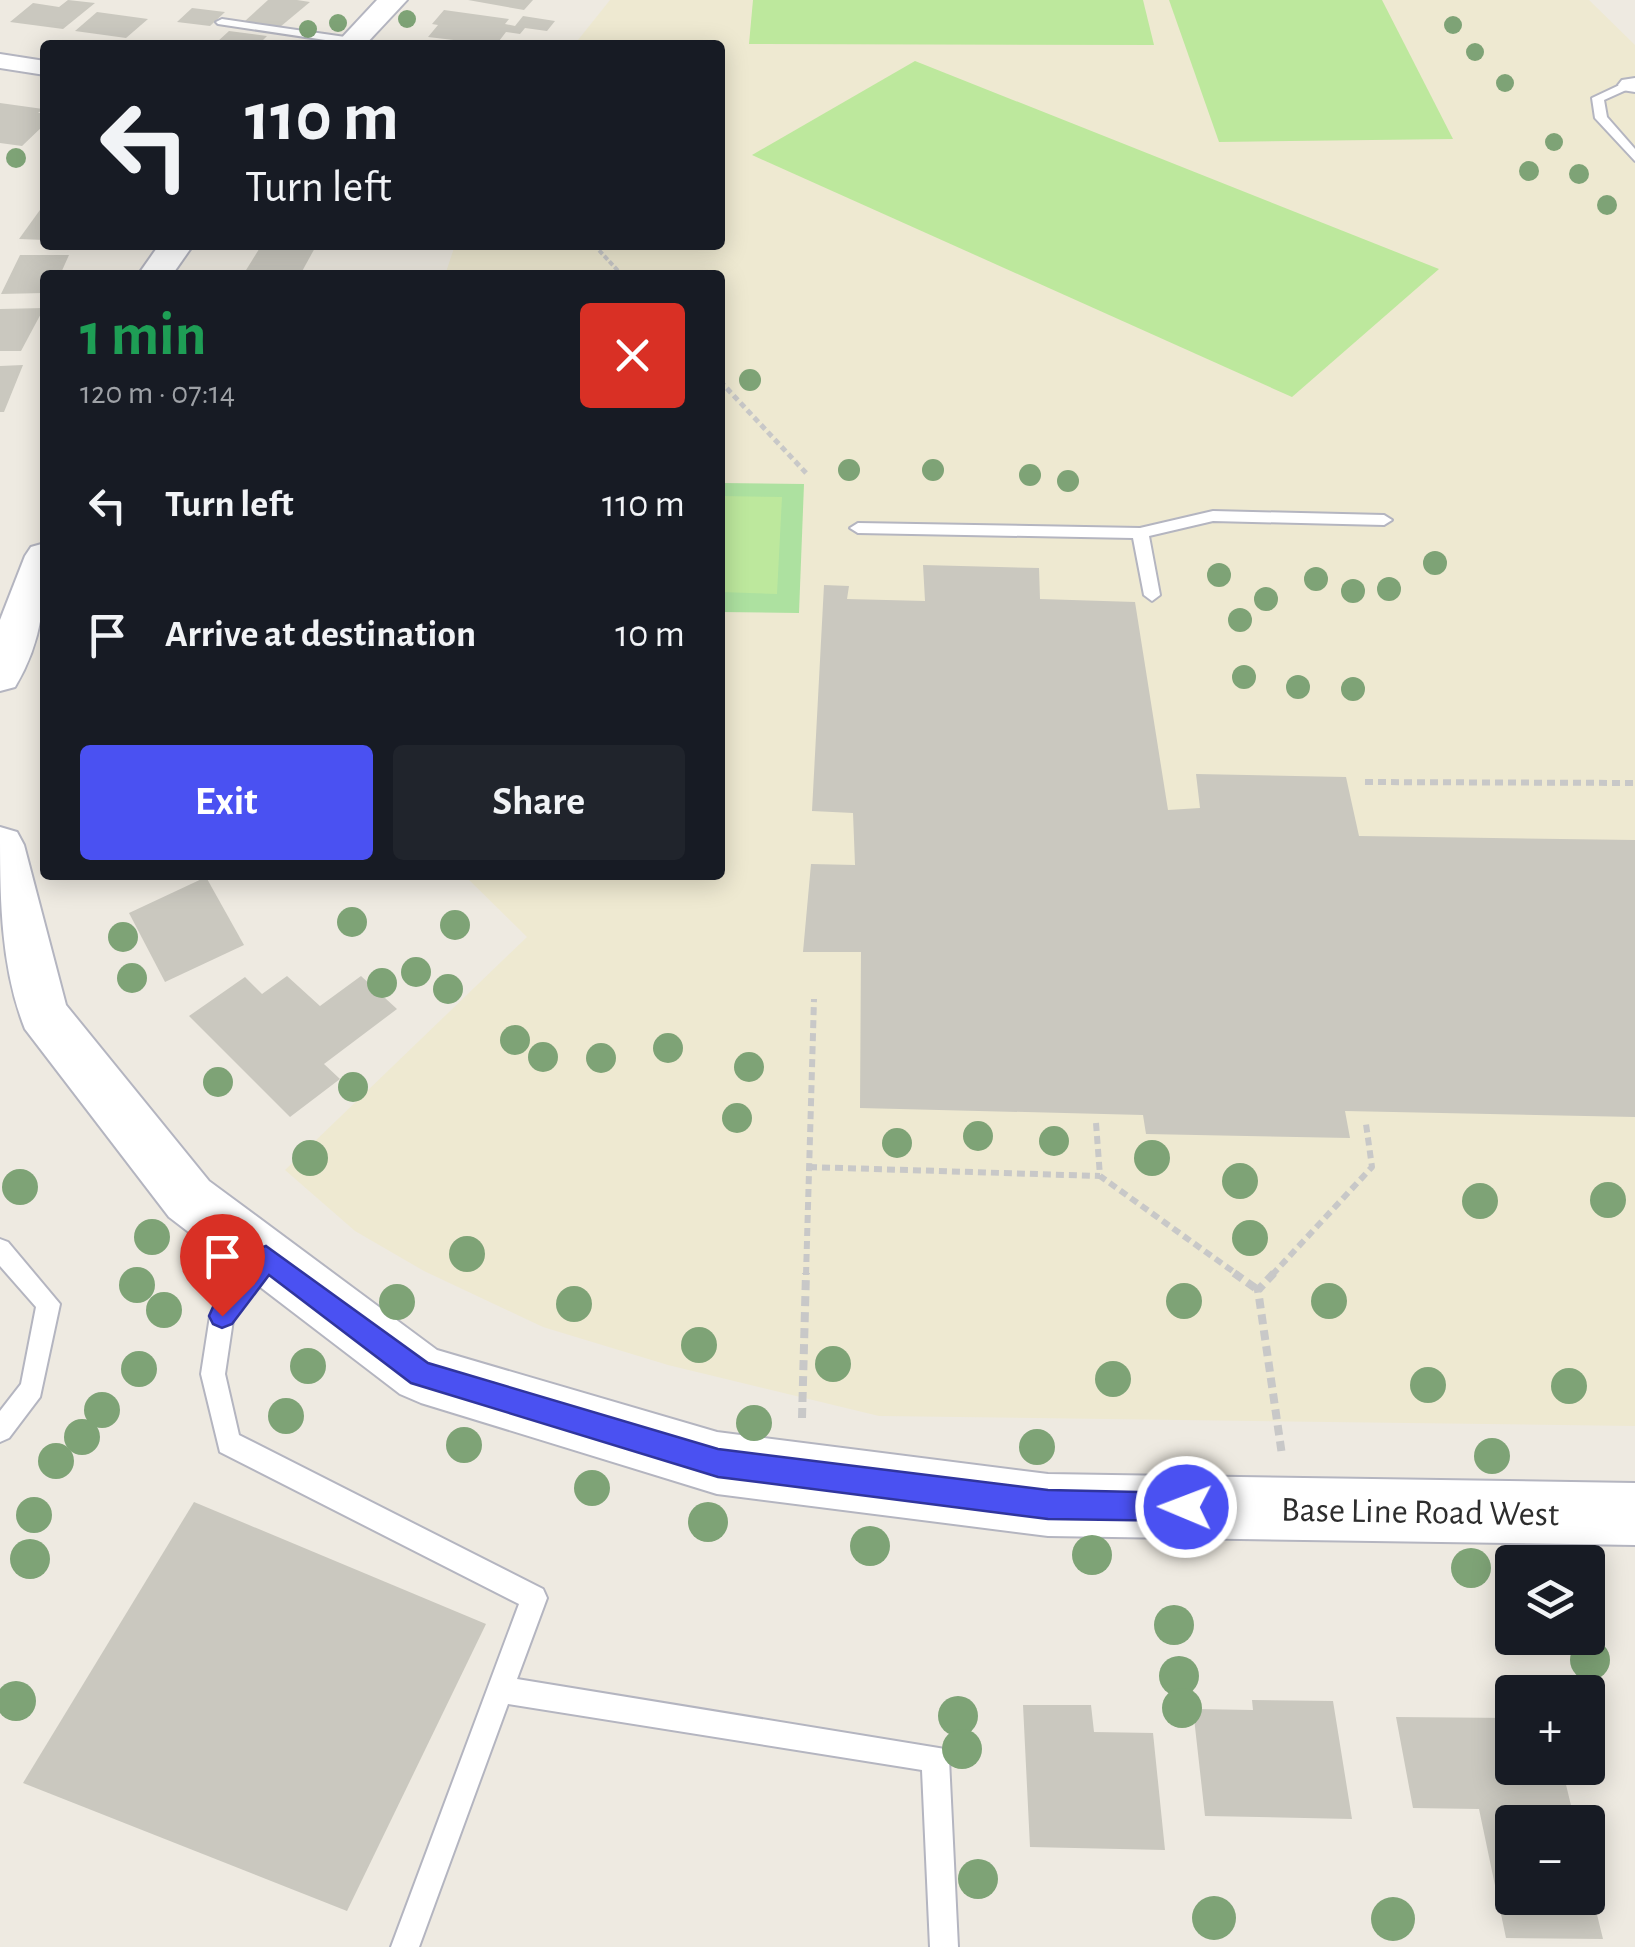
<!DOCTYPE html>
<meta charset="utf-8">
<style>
body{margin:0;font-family:"Alegreya Sans",sans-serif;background:#20242c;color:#f1f3f6;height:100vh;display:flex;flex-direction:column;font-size:38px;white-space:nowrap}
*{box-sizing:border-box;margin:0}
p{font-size:32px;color:#9ea1a6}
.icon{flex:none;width:55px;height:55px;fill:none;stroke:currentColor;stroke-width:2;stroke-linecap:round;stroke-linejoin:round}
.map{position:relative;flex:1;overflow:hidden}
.sheet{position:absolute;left:40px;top:270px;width:685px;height:610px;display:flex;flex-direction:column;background:#171b24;border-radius:10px;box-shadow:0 5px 25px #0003}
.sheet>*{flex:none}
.top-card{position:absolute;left:40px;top:40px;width:685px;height:210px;border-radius:10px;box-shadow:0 5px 25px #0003;background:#171b24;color:#f1f3f6;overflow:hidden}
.fabs{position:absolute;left:1495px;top:1545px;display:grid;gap:20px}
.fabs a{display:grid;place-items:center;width:110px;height:110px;border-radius:10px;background:#171b24;box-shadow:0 5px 25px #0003;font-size:50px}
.pin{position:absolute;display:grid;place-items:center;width:85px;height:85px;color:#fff;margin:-102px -42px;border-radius:50% 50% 50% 0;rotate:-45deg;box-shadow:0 0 10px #0007}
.pin .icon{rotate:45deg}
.me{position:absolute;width:110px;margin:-55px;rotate:271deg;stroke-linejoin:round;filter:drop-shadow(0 0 8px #0008)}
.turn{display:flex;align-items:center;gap:35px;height:210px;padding:0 40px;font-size:45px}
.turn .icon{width:130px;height:130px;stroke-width:2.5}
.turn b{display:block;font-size:70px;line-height:85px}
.round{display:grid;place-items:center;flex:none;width:105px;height:105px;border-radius:10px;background:#20242c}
.headline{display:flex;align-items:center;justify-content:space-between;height:170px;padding:0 40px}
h1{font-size:60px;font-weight:600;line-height:75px;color:#1e9e55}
.cta{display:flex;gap:20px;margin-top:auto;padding:20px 40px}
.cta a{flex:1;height:115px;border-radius:10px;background:#4a51f2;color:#fff;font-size:40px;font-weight:600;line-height:115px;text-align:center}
.cta a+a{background:#20242c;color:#f1f3f6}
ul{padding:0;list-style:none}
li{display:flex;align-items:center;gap:30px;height:130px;padding:0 40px}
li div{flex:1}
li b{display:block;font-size:38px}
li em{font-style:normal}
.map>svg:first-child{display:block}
.education{fill:#eee9d1}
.green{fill:#ade1a0}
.pitch{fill:#bde89d}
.building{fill:#cac8bf}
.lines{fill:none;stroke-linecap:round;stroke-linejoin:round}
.service-casing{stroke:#b4b5c0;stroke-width:4}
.minor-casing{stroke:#b4b5c0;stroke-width:4}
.tertiary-casing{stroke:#b4b5c0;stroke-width:4}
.path-far3{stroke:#c8c8c8;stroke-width:4;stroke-dasharray:5 2.5;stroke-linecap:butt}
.path-far2{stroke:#c8c8c8;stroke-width:5;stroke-dasharray:6 4;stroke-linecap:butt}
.path-far1{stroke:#c8c8c8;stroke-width:6;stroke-dasharray:8 5;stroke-linecap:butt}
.path{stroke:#c8c8c8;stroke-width:8;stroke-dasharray:10 6;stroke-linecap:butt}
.service{fill:#fff;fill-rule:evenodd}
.minor{fill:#fff;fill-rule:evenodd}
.tertiary{fill:#fff;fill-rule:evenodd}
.tree{fill:#7ea376}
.route{fill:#4a51f2;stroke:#30359d;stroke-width:2.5}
.labels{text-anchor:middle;stroke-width:9;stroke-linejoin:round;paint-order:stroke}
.street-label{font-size:35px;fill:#2d2d2d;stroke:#fff}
</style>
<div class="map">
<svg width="1635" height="1947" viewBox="0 0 1635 1947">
<rect width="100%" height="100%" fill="#eeeae1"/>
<polygon class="education" points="610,0 1589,0 1635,45 1635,1426 879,1416 668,1365 543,1327 424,1271 355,1231 285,1170 527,937 464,875 720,875 720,275 445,275 455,245 720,245 720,45 574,45"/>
<polygon class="green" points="720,483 804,484 799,613 720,612"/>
<g class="pitch">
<polygon points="753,0 1143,0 1154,45 749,44"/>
<polygon points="1169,0 1382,0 1453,139 1219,142"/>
<polygon points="915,61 1439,269 1292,397 752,155"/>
<polygon points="720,496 782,497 777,594 720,592"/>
</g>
<g class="building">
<polygon points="68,0 95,3 63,29 10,22 33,3 59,7"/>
<polygon points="268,0 297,0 310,2 280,27 245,21"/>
<polygon points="468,0 533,0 524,10"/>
<polygon points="192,8 225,12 210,26 177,22"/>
<polygon points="444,10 509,19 505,24 515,26 523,16 555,21 547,31 525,28 520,34 506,32 496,45 428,37 438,25 432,24"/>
<polygon points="97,12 148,19 126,38 75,31"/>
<polygon points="229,31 267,36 258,45 195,45 201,40 217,42"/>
<polygon points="0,103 43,109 38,113 45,113 45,124 22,146 0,143"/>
<polygon points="45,203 45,240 19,239"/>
<polygon points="288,245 316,246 300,275 243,275 261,246"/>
<polygon points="20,255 69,255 60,275 45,275 44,293 1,294"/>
<polygon points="44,308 21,351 0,351 0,309"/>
<polygon points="23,365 4,412 0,412 0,366"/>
<polygon points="923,565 1039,568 1040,599 1135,602 1168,810 1200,808 1196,774 1346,777 1359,836 1635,840 1635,1117 1345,1111 1350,1138 1146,1134 1143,1115 860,1108 861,952 803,952 811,864 855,865 853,813 812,811 824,585 849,586 847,599 925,601"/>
<polygon points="206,877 244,945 165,982 129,913"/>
<polygon points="287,976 320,1006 361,976 397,1009 324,1064 340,1079 290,1117 189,1016 245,977 262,994"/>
<polygon points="194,1502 486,1624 347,1911 23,1783"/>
<polygon points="1252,1700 1333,1701 1352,1819 1205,1816 1193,1709 1253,1710"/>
<polygon points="1023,1705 1091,1705 1094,1732 1153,1733 1165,1850 1030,1847"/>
<polygon points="1396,1717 1512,1718 1512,1768 1562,1768 1575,1822 1512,1822 1512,1898 1588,1898 1589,1882 1603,1939 1506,1938 1479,1809 1413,1808"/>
</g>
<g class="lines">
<g class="service-casing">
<g id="service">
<polygon points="222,19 352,38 358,41 352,44 218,24 216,22"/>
<polygon points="1626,82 1634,82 1635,86 1604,100 1607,117 1635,149 1635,161 1595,118 1592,98"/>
<polygon points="1213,511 1384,515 1392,520 1384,525 1213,521 1149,536 1160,595 1152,601 1144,595 1133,538 858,533 850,528 858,523 1140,528"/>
<polygon points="0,1239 8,1242 60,1304 40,1397 9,1438 0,1442 0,1411 21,1384 36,1307 0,1266"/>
<polygon points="265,1249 273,1252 276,1259 233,1320 225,1374 239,1435 543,1589 547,1598 517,1679 945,1749 949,1759 958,1947 930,1947 922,1770 508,1704 419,1947 391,1947 519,1604 220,1452 201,1374 210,1316 257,1252"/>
</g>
</g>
<g class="minor-casing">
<g id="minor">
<polygon points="0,54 45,61 45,75 0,68"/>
<polygon points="1635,78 1635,92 1622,90 1618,85 1622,80"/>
</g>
</g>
<g class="tertiary-casing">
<g id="tertiary">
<polygon points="377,0 407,0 365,45 335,45"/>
<polygon points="159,245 193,245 172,275 138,275"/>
<path d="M45 543C45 597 44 638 15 687L0 691V620L25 556 31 547Z"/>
<path d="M0 827 17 832 24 845 66 1005 209 1181 437 1350 717 1432 1048 1474 1635 1483V1545L1048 1536 717 1494 421 1403 400 1394 169 1217 25 1029C0 966 0 895 0 827Z"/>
</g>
</g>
<polyline class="path-far3" points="594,245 622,275"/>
<polyline class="path-far2" points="720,381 807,474"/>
<g class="path-far1">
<polyline points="1365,782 1635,783"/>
<polyline points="1096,1123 1100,1176 1238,1275"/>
<polyline points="809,1167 1100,1176"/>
<polyline points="806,1275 814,999"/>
<polyline points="1272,1275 1372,1167 1366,1124"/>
</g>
<g class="path">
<polyline points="1234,1273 1258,1290"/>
<polyline points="1274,1273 1258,1290 1282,1455"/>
<polyline points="802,1418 806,1273"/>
</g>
<use href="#service" class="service"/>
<use href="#minor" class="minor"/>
<use href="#tertiary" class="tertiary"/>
</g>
<g class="tree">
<circle cx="407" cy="19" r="9"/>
<circle cx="338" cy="23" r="9"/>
<circle cx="1453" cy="25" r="9"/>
<circle cx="308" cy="29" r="9"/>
<circle cx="1475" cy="52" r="9"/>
<circle cx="1505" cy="83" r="9"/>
<circle cx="1554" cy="142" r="9"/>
<circle cx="16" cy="158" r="10"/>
<circle cx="1529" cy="171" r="10"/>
<circle cx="1579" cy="174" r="10"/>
<circle cx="1607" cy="205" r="10"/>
<circle cx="750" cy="380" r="11"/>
<circle cx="849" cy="470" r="11"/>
<circle cx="933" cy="470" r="11"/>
<circle cx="1030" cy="475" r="11"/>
<circle cx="1068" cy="481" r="11"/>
<circle cx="1435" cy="563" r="12"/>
<circle cx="1219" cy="575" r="12"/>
<circle cx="1316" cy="579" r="12"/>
<circle cx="1389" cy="589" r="12"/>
<circle cx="1353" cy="591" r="12"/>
<circle cx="1266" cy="599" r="12"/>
<circle cx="1240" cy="620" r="12"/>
<circle cx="1244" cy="677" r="12"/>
<circle cx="1298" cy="687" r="12"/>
<circle cx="1353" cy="689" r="12"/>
<circle cx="352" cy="922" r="15"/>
<circle cx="455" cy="925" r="15"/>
<circle cx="123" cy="937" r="15"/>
<circle cx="416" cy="972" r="15"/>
<circle cx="132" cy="978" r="15"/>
<circle cx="382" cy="983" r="15"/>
<circle cx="448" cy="989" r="15"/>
<circle cx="515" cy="1040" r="15"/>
<circle cx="668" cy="1048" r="15"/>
<circle cx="543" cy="1057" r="15"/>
<circle cx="601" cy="1058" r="15"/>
<circle cx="749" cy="1067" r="15"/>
<circle cx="218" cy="1082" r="15"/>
<circle cx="353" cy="1087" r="15"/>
<circle cx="737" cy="1118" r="15"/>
<circle cx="978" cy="1136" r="15"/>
<circle cx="1054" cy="1141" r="15"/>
<circle cx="897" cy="1143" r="15"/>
<circle cx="310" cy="1158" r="18"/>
<circle cx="1152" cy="1158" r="18"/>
<circle cx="1240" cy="1181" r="18"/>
<circle cx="20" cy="1187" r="18"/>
<circle cx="1608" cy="1200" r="18"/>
<circle cx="1480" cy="1201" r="18"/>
<circle cx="152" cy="1237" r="18"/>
<circle cx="1250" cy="1238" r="18"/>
<circle cx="467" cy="1254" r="18"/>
<circle cx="137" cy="1285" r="18"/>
<circle cx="1184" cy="1301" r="18"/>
<circle cx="1329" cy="1301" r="18"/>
<circle cx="397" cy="1302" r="18"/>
<circle cx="574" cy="1304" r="18"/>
<circle cx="164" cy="1310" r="18"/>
<circle cx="699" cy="1345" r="18"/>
<circle cx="833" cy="1364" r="18"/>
<circle cx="308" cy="1366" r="18"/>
<circle cx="139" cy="1369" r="18"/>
<circle cx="1113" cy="1379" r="18"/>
<circle cx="1428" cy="1385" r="18"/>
<circle cx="1569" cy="1386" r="18"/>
<circle cx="102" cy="1410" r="18"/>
<circle cx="286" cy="1416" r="18"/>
<circle cx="754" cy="1423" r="18"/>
<circle cx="82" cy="1437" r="18"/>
<circle cx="464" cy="1445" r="18"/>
<circle cx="1037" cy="1447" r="18"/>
<circle cx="1492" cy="1456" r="18"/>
<circle cx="56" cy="1461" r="18"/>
<circle cx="592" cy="1488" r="18"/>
<circle cx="34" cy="1515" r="18"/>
<circle cx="708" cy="1522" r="20"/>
<circle cx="870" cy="1546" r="20"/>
<circle cx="1092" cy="1555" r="20"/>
<circle cx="30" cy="1559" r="20"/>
<circle cx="1471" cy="1568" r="20"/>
<circle cx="1174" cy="1625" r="20"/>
<circle cx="1590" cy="1660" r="20"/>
<circle cx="1179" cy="1676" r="20"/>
<circle cx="16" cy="1701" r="20"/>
<circle cx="1182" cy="1708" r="20"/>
<circle cx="958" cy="1716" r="20"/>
<circle cx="962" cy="1749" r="20"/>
<circle cx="978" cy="1879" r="20"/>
<circle cx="1214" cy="1918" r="22"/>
<circle cx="1393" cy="1919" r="22"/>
</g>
<polygon class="route" points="266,1246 428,1363 718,1449 1048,1490 1186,1493 1196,1497 1200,1507 1196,1517 1186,1521 1048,1519 718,1477 411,1383 269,1275 232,1324 222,1328 213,1324 209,1316 213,1307 257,1249"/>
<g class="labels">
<g class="street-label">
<text transform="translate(1420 1511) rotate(1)" y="12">Base Line Road West</text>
</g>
</g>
</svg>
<div class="fabs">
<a><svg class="icon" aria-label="layers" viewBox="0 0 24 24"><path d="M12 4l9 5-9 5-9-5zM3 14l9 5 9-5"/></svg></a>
<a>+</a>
<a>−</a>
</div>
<div class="pin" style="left:222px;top:1316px;background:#d93025"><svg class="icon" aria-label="arrive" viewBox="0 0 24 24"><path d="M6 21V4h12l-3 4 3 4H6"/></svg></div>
<svg class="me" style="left:1186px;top:1507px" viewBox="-20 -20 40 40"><circle r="17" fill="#4a51f2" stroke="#fff" stroke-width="3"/><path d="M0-11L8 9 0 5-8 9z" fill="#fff"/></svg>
<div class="top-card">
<div class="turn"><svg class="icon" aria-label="left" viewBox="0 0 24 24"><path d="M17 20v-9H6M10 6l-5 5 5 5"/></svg><div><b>110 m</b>Turn left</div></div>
</div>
<section class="sheet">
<div class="headline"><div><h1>1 min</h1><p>120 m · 07:14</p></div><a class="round" style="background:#d93025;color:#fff"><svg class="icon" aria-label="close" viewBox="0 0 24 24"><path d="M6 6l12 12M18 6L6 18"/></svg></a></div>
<ul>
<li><svg class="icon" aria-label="left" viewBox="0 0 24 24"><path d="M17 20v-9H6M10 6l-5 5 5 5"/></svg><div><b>Turn left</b></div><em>110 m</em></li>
<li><svg class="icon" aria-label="arrive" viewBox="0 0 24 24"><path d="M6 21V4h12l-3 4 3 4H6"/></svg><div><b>Arrive at destination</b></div><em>10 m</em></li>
</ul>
<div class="cta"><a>Exit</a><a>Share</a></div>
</section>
</div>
